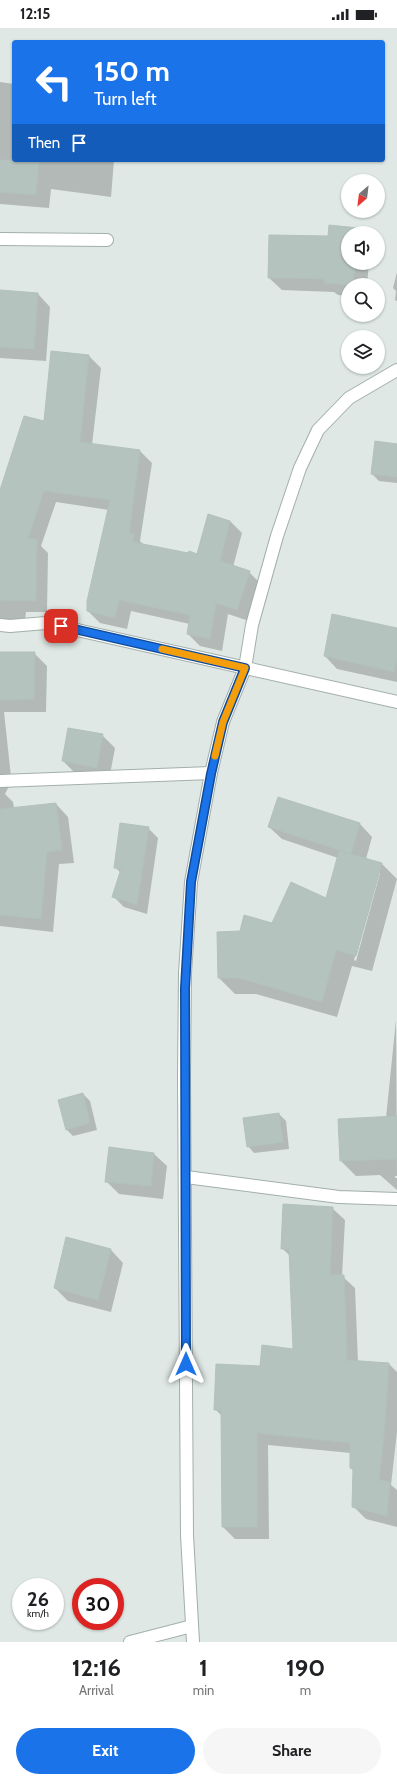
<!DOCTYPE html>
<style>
body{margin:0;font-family:Cabin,sans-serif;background:#f6f6f6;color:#202124;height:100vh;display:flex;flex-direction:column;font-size:15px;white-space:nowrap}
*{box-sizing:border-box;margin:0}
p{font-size:13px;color:#757577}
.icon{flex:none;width:22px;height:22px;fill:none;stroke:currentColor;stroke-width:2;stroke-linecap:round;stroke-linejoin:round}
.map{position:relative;height:1614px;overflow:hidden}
.details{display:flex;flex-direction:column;background:#fff;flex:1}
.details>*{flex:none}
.banner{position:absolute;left:12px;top:12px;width:373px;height:122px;border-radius:4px;box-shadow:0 1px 3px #0004;background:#1a73e8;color:#fff;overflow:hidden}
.needle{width:26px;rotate:208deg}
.tools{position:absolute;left:341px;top:146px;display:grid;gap:8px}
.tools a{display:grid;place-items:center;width:44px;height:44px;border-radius:50%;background:#fff;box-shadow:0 1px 3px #0004;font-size:20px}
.speed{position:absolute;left:12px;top:1550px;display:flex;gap:8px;font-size:20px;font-weight:700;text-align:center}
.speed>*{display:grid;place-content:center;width:52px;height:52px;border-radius:50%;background:#fff;box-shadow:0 1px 3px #0004;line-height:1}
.speed small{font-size:10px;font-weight:400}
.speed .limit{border:6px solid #d22;background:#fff;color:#111}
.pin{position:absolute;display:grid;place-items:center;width:34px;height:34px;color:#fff;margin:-17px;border-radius:8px;box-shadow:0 2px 6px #0006}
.me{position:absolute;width:44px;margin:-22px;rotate:0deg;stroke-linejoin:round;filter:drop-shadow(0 0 3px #0008)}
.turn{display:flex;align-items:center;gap:14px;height:84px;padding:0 16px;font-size:18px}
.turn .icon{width:52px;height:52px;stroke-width:2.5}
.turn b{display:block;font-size:28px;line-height:34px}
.then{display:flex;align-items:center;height:38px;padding:0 16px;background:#0003;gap:8px;font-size:15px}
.eta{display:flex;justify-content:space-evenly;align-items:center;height:68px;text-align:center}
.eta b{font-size:24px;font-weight:800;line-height:28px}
.primary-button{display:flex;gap:8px;margin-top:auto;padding:8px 16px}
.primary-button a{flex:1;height:46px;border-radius:24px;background:#1a73e8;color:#fff;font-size:16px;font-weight:800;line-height:46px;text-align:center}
.primary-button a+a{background:#f6f6f6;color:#202124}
.status{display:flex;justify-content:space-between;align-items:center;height:28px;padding:0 20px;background:#fff;direction:ltr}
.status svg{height:11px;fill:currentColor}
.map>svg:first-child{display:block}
.shadow{fill:#0003;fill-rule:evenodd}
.building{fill:#b5c3bf;stroke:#b2c1bd}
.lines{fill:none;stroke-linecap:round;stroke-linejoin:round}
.street-casing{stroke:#a3afac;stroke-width:14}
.street{stroke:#fff;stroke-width:12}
.route-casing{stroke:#114b97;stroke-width:10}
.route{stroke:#1a73e8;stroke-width:7}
.slow{stroke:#f59e0b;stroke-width:7}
</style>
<div class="status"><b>12:15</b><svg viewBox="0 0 49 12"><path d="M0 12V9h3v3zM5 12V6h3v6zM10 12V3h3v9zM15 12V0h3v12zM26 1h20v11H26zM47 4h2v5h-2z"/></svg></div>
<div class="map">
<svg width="397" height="1614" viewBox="0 0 397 1614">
<rect width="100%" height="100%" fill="#dfe8e5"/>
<g class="shadow">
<polygon points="0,54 14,56 14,132 114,132 111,169 51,161 49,180 0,176"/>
<polygon points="358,201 361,205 348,205 348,235 369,235 367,257 348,257 348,268 338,267 334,264 282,262 269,250 329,209"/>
<polygon points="397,244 397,273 395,272 396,263 393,260"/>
<polygon points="0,263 38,266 50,279 46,333 0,330"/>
<polygon points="89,328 101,340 92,417 140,423 152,435 140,513 144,517 198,527 208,487 230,493 242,505 233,539 249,544 261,556 249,593 228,586 222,623 200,618 188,606 190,596 131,583 127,601 100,595 88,583 109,482 56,474 41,518 48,525 47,584 26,584 24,602 13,601 6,604 0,603 0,465 44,394"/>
<polygon points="397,417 397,455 379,453 372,446"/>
<polygon points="333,588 397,601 397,654 337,641 325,628"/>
<polygon points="0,625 34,625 47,638 46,684 4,684 12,758 8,760 5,766 13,774 14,780 56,776 68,789 74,835 59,836 53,904 0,898"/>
<polygon points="102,707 115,720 109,752 76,746 63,733"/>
<path d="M360 796 372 809 366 831 381 835 397 851 372 943 352 938 337 989 256 966H235L219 950 241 904 272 896 327 872 338 830 282 811 269 799ZM378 845H380L356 933 354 932Z"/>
<polygon points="148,800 158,810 147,886 124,879 114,869 121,845 115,839"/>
<polygon points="396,992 397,1148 395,1148 395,1150 397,1150 397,1162 380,1147 356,1148 341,1133 386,1090"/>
<polygon points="83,1066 90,1073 97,1102 73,1108 66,1101"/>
<polygon points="279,1086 286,1093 289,1121 254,1125 248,1118"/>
<polygon points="154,1126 167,1138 163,1171 119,1166 106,1153"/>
<polygon points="332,1180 345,1192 342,1248 355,1260 358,1334 389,1336 397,1344 397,1404 391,1457 397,1462 397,1499 366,1491 353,1478 354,1444 351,1440 351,1425 268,1417 269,1511 235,1511 223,1499 222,1388 215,1381 261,1339 294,1322 290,1228 282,1220"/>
<polygon points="111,1222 123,1235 111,1284 68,1273 55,1260"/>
</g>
<g class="building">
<polygon points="0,132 39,132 36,167 0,164"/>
<polygon points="329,197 358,200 358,205 348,205 348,235 355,235 353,257 324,255 324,251 268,250 269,207 328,208"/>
<polygon points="0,262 38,265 34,321 0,319"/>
<polygon points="51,323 89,327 80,414 140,422 129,505 134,506 133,514 188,525 189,523 197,526 208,486 230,493 220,533 250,543 237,582 216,575 210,611 187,606 190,587 119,572 115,590 87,583 87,573 110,472 44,463 28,510 37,512 36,573 0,572 0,462 24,388 44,393"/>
<polygon points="375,413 397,416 397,449 371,446"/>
<polygon points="332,586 397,600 397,631 394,644 324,628"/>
<polygon points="0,624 35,624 34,671 0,672"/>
<polygon points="68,700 103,706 97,740 62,733"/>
<polygon points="278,769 360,795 351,826 268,799"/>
<polygon points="56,775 62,822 47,824 41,891 0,887 0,781"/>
<polygon points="120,795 149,799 137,877 112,869 121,841 114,840"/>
<polygon points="339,823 382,835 356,928 336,922 322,974 239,950 218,950 217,904 240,903 244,887 272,895 291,854 326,870"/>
<polygon points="83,1065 90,1095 66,1102 58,1072"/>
<polygon points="279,1085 283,1114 247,1119 243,1090"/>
<polygon points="397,1088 397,1131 340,1133 338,1091"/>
<polygon points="109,1119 154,1125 151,1158 105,1154"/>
<polygon points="283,1176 333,1179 330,1247 344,1247 347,1325 346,1332 389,1335 384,1407 379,1452 390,1454 387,1488 352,1479 353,1441 350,1440 350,1415 257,1405 257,1499 222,1499 221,1382 214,1382 216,1336 260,1338 262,1317 293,1321 289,1221 281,1221"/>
<polygon points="66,1209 111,1221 98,1272 54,1260"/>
</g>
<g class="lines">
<g class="street-casing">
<g id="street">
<polyline points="0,211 107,212"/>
<polyline points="0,597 10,598 46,595 397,674"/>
<polyline points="0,753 211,745"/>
<polyline points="186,1149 339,1169 397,1171"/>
<polyline points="130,1614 192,1598"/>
<polyline points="193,1614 187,1507 184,1049 185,945 191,854 211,745 223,694 245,640 252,597 277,508 300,440 318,402 349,370 397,342"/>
</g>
</g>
<use href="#street" class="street"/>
</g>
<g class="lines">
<g class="route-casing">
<polyline id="route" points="61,598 245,640 223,694 211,746 191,854 185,960 186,1336"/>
</g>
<use href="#route" class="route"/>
<polyline class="slow" points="162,621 245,640 223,694 215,728"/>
</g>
</svg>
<div class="tools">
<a><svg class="needle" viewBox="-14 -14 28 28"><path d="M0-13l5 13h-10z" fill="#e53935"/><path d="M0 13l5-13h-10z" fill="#757577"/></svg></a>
<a><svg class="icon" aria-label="sound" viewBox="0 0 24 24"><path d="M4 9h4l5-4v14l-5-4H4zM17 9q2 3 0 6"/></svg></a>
<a><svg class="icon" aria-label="search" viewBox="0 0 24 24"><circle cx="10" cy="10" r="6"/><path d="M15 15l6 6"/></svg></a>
<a><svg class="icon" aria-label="layers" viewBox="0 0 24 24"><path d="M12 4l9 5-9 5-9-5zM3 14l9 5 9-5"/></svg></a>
</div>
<div class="speed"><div>26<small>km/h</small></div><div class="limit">30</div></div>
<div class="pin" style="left:61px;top:598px;background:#d93025"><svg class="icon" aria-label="arrive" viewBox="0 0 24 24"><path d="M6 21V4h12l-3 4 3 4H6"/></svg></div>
<svg class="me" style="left:186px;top:1336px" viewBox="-20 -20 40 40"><path d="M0-17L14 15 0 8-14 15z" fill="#1a73e8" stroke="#fff" stroke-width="4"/></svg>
<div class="banner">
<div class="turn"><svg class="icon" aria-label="left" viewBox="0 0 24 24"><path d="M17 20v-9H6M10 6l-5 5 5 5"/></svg><div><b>150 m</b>Turn left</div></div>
<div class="then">Then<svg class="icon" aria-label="arrive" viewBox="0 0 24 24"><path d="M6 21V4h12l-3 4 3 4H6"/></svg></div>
</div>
</div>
<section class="details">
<div class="eta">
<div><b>12:16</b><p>Arrival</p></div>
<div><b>1</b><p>min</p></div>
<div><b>190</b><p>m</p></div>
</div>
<div class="primary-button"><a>Exit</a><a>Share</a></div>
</section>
